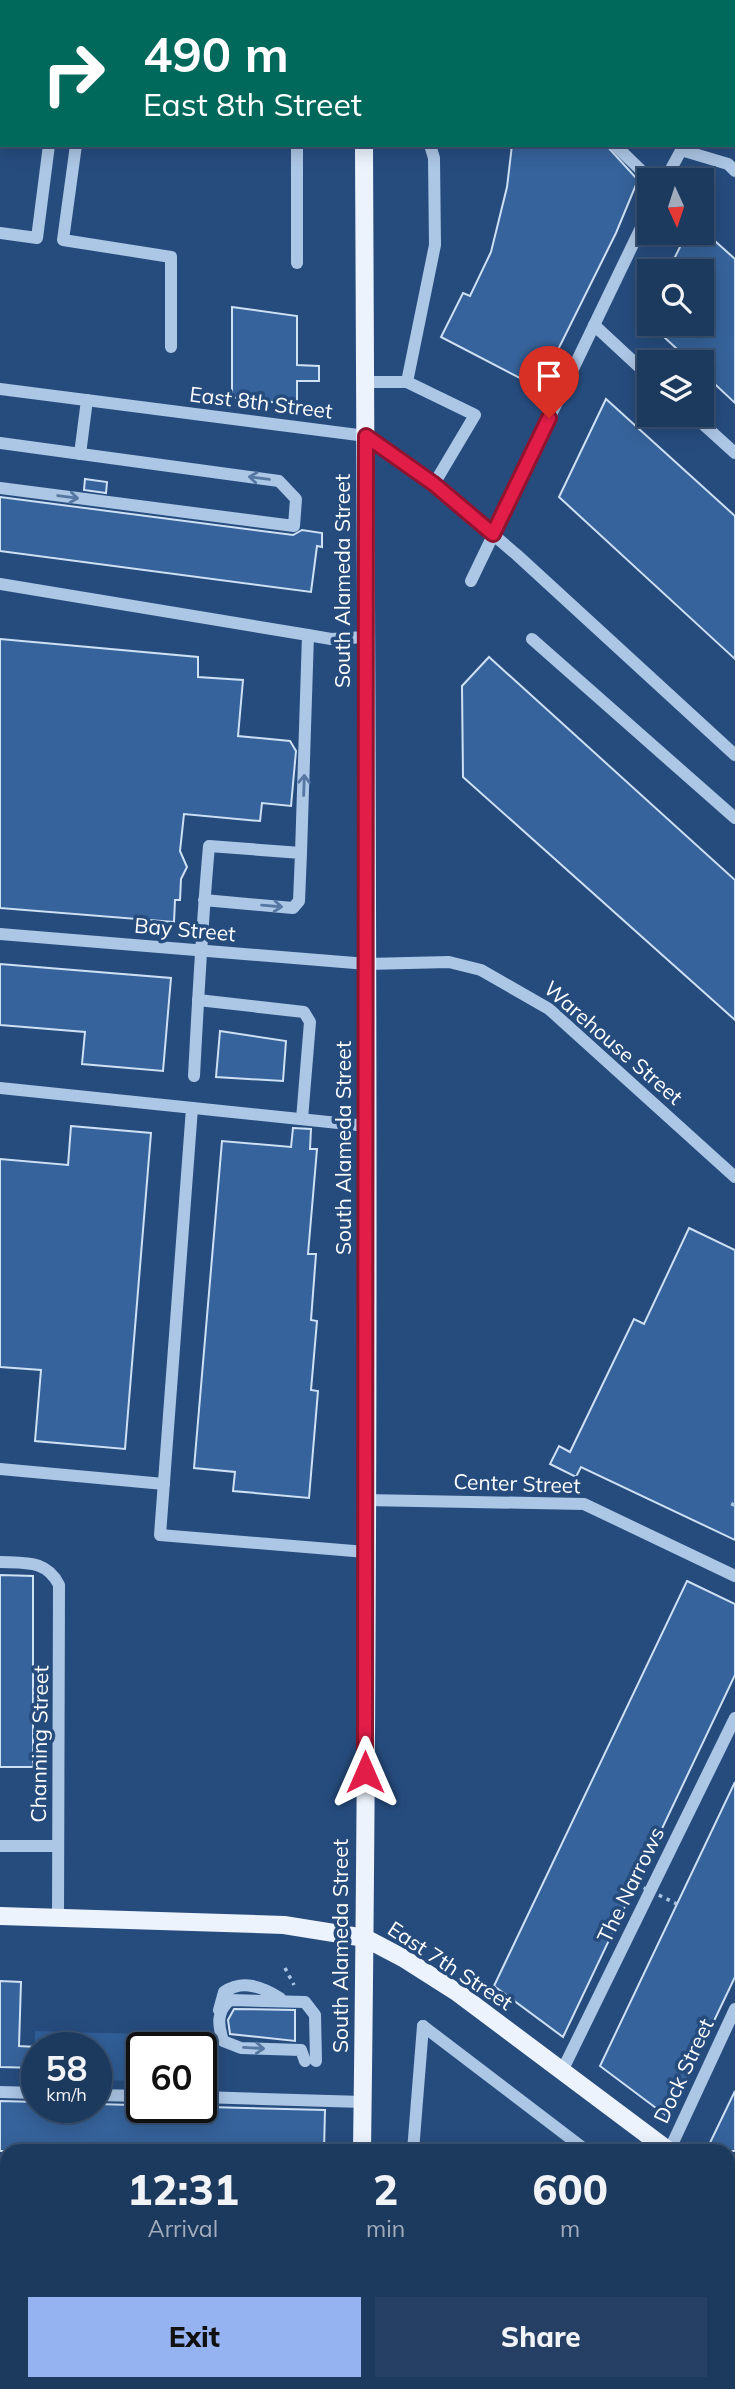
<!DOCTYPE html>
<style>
body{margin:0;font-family:Mulish,sans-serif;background:#254064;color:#f1f3f6;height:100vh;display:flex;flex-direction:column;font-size:26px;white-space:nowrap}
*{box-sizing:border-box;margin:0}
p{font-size:23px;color:#a0acbc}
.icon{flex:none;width:38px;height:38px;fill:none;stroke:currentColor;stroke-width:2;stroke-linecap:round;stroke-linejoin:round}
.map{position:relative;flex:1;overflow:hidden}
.side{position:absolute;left:0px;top:2144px;width:735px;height:247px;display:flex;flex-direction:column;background:#1c395e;border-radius:21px 21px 0 0;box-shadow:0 4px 18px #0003,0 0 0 2px #3a5373}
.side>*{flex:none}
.top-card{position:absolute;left:0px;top:0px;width:735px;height:147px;box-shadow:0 4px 18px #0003,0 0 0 2px #3a5373;background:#00695c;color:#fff;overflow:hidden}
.needle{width:46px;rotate:177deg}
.fabs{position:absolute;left:637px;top:168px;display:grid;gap:14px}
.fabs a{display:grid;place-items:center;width:77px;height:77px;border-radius:0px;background:#1c395e;box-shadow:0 4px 18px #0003,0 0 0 2px #3a5373;font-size:35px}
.speed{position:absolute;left:21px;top:2032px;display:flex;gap:14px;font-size:35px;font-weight:700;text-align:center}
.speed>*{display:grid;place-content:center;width:91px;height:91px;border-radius:50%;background:#1c395e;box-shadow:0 4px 18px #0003,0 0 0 2px #3a5373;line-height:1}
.speed small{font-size:18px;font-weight:400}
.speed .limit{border:4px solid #111;border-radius:10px;background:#fff;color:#111}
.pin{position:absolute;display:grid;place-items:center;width:60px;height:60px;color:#fff;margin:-72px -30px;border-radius:50% 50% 50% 0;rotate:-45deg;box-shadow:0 0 7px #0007}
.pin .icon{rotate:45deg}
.me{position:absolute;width:77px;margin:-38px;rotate:0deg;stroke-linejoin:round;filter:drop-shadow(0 0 5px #0008)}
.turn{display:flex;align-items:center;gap:24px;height:147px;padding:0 28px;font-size:32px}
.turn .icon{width:91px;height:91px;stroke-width:2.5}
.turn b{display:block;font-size:49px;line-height:60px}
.eta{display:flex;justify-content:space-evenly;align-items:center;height:119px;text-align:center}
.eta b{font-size:42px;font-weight:800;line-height:49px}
.cta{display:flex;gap:14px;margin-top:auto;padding:14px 28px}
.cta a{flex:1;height:80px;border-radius:0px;background:#95b2f1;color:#111;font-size:28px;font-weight:800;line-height:80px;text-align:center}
.cta a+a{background:#254064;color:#f1f3f6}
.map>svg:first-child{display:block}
.green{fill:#305e96}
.building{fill:#36639b;stroke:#cee0f4;stroke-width:2}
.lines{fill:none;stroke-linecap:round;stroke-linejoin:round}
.path{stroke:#acc6e5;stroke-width:3.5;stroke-dasharray:3.5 5;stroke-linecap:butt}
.minor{stroke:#acc6e5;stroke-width:12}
.major{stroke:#ecf3fd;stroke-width:18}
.path-bridge{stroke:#acc6e5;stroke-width:3.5;stroke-dasharray:3.5 5;stroke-linecap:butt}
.oneway{stroke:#5577a2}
.route-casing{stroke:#92132f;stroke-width:18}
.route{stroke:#e11d48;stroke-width:12}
.labels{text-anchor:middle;stroke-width:7;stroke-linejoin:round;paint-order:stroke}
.street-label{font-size:21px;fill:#fff;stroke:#264c7e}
</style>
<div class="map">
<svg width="735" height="2389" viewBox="0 0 735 2389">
<rect width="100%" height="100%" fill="#264c7e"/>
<polygon class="green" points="35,2031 141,2034 140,2081 96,2080 96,2048 37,2048 37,2079 34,2079"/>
<g class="building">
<polygon points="512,145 606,145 638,180 616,233 539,388 441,337 463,293 470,296 491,252 507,187"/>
<polygon points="687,233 706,233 735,259 735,403 702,372 702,362 691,362 650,324 702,324 702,271 668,271"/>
<polygon points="232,307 297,316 297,365 319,366 319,381 297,381 297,405 232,397"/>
<polygon points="606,399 735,516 735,659 559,497"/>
<polygon points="85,479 107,482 106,493 84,490"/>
<polygon points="0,497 293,535 302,530 322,533 322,547 317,546 311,592 0,551"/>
<polygon points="0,639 198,657 198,677 243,680 238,736 290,741 296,751 291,806 262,803 260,821 184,814 180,851 187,867 181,879 180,900 175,900 174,922 0,908"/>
<polygon points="489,657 735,880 735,1020 463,777 462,686"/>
<polygon points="0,964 171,978 163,1071 82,1064 85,1032 0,1025"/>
<polygon points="220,1031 286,1041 283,1081 216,1077"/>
<polygon points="71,1126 151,1133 125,1449 35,1441 41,1370 0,1367 0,1159 68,1165"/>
<polygon points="293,1128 311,1129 310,1149 317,1149 308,1254 316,1254 311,1320 317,1321 311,1390 318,1391 309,1498 233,1491 235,1472 194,1468 222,1141 291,1147"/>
<polygon points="689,1228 735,1250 735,1540 581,1467 576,1477 550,1464 559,1446 570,1452 634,1319 644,1324"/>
<polygon points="0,1575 33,1576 33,1767 0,1767"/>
<polygon points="687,1581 735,1604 735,1675 563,2037 494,1986"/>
<polygon points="735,1782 735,1977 668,2117 600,2066"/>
<polygon points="0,1981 21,1982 19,2046 37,2047 37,2068 0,2067"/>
<polygon points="234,2009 295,2010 295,2041 230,2034 228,2020"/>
<polygon points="735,2091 735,2151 706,2151"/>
<polygon points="0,2101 37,2102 37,2107 96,2107 96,2104 325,2110 324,2151 0,2151"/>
</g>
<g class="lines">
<g class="path">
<polyline points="732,1506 735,1500"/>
<polyline points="285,1968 294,1985"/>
</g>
<g class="minor">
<polyline points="421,0 421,2"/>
<polyline points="69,2 69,0"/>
<polyline points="96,2 97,0"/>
<polyline points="615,2 617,0"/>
<polyline points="76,145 63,240 171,257 171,347"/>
<polyline points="430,145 434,158 435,245 407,382 475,415 434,484"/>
<polyline points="615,145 651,180"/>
<polyline points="681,150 728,164 735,171"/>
<polyline points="665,180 684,145"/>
<polyline points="0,233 37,238 49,145"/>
<polyline points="297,263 297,145"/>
<polyline points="594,325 649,376"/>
<polyline points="366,382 407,382"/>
<polyline points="0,389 366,436 434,484 517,555 735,755"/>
<polyline points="693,415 735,453"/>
<polyline points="0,443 279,481 296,499 294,526 0,488"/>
<polyline points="80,454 87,400"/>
<polyline points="471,581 649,211"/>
<polyline points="0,584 308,635 331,639 366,637"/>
<polyline points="532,639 735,818"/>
<polyline points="301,853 308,635"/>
<polyline points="0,934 367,964 449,962 481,970 549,1009 735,1177"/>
<polyline points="198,1000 304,1012 310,1022 302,1119"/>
<path d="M194 1076C198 999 202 923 209 846L301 853 299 901 293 908 204 900"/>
<polyline points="0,1088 367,1126"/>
<polyline points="192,1108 160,1535 366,1552"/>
<polyline points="0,1469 164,1484"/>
<polyline points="365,1500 584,1504 735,1576"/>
<path d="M0 1562C26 1563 47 1560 59 1585L58 1917"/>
<polyline points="0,1846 58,1846"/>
<path d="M219 2010 224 1992C243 1979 262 1987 280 1998"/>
<polyline points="423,2026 587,2151"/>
<path d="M305 2061 301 2050 241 2048 223 2041C218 2025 216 2012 230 2000L305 2002 315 2015 316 2061"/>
<polyline points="563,2069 735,1718"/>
<polyline points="0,2092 37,2093"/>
<polyline points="96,2095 142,2096"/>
<polyline points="201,2097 363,2102"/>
<polyline points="413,2151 423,2026"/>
<polyline points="669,2151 735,2009"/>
<polyline points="0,2262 7,2262"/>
<polyline points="566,2384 573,2389"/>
<polyline points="626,2384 628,2384"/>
<polyline points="687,2384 694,2389"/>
</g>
<g class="major">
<polyline points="363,0 363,2"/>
<polyline points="674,0 676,2"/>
<polyline points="733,61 735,63"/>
<polyline points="0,1916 284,1925 365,1938 403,1958 458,1993 669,2151"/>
<path d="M362 2151C371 1482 367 814 364 145"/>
<polyline points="728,2197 735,2202"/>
<polyline points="362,2384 362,2389"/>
</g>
<polyline class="path-bridge" points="636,1884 677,1904"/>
</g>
<defs><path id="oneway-shaft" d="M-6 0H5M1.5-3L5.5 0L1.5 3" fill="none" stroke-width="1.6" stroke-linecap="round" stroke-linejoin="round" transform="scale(1.75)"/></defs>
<g class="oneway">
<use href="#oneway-shaft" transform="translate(259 478) rotate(-172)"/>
<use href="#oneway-shaft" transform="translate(68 497) rotate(8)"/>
<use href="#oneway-shaft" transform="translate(304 785) rotate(-88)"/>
<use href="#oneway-shaft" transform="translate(272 906) rotate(5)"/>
<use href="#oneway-shaft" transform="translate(254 2048) rotate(3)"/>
</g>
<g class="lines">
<g class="route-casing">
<polyline id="route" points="365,1772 366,436 434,484 493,534 549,418"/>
</g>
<use href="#route" class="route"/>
</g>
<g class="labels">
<g class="street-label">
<text transform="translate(261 403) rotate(7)" y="7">East 8th Street</text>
<text transform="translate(343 581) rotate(-90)" y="7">South Alameda Street</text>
<text transform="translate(185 930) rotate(5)" y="7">Bay Street</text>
<text transform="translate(613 1043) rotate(41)" y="7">Warehouse Street</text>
<text transform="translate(344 1148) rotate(-90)" y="7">South Alameda Street</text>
<text transform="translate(517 1484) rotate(2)" y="7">Center Street</text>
<text transform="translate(40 1744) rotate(-89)" y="7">Channing Street</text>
<text transform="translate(631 1885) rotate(-64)" y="7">The Narrows</text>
<text transform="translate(341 1946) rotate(-90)" y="7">South Alameda Street</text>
<text transform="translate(450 1966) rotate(33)" y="7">East 7th Street</text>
<text transform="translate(684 2071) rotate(-65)" y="7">Dock Street</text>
</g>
</g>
</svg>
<div class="fabs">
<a><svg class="needle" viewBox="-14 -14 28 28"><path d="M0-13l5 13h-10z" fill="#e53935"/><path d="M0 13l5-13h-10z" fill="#a0acbc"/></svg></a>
<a><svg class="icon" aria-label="search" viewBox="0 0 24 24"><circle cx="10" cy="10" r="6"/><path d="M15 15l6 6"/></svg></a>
<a><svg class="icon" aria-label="layers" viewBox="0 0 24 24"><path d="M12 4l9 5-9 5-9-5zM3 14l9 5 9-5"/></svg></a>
</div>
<div class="speed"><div>58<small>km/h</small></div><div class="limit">60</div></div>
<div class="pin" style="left:549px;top:418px;background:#d93025"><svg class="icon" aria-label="arrive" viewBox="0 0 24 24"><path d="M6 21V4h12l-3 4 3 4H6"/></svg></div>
<svg class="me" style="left:365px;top:1772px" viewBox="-20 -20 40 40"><path d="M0-17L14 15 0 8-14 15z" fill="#e11d48" stroke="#fff" stroke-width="4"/></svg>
<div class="top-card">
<div class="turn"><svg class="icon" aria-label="right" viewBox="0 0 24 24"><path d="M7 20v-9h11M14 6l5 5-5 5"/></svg><div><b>490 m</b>East 8th Street</div></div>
</div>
<section class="side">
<div class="eta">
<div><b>12:31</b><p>Arrival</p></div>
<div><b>2</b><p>min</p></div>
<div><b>600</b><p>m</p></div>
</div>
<div class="cta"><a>Exit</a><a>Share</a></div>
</section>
</div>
